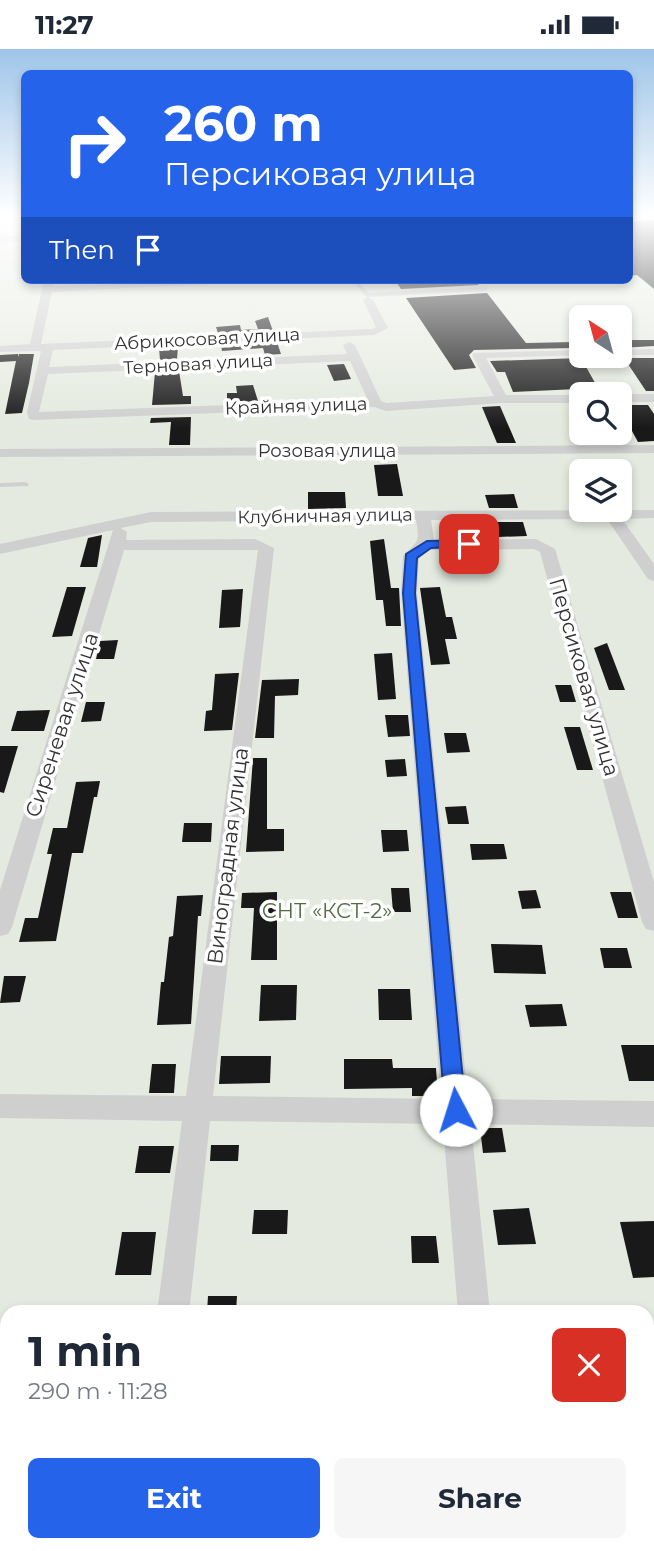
<!DOCTYPE html>
<meta charset="utf-8">
<style>
body{margin:0;font-family:Montserrat,sans-serif;background:#f6f6f7;color:#1f2937;height:100vh;display:flex;flex-direction:column;font-size:26px;white-space:nowrap}
*{box-sizing:border-box;margin:0}
p{font-size:23px;color:#747a83}
.icon{flex:none;width:38px;height:38px;fill:none;stroke:currentColor;stroke-width:2;stroke-linecap:round;stroke-linejoin:round}
.map{position:relative;flex:1;overflow:hidden}
.side{position:absolute;left:0px;top:1256px;width:654px;height:247px;display:flex;flex-direction:column;background:#fff;border-radius:21px 21px 0 0;box-shadow:0 4px 10px #0003}
.side>*{flex:none}
.top-card{position:absolute;left:21px;top:21px;width:612px;height:214px;border-radius:10px;box-shadow:0 4px 10px #0003;background:#2563eb;color:#fff;overflow:hidden}
.needle{width:46px;rotate:324deg}
.buttons{position:absolute;left:569px;top:256px;display:grid;gap:14px}
.buttons a{display:grid;place-items:center;width:63px;height:63px;border-radius:10px;background:#fff;box-shadow:0 4px 10px #0003;font-size:35px}
.pin{position:absolute;display:grid;place-items:center;width:60px;height:60px;color:#fff;margin:-30px;border-radius:14px;box-shadow:0 4px 10px #0006}
.me{position:absolute;width:77px;margin:-38px;rotate:355deg;stroke-linejoin:round;filter:drop-shadow(0 0 5px #0008)}
.turn{display:flex;align-items:center;gap:24px;height:147px;padding:0 28px;font-size:32px}
.turn .icon{width:91px;height:91px;stroke-width:2.5}
.turn b{display:block;font-size:49px;line-height:60px}
.then{display:flex;align-items:center;height:66px;padding:0 28px;background:#0003;gap:14px;font-size:26px}
.round{display:grid;place-items:center;flex:none;width:74px;height:74px;border-radius:10px;background:#f6f6f7}
.head{display:flex;align-items:center;justify-content:space-between;height:119px;padding:0 28px}
h1{font-size:42px;font-weight:700;line-height:52px}
.cta{display:flex;gap:14px;margin-top:auto;padding:14px 28px}
.cta a{flex:1;height:80px;border-radius:10px;background:#2563eb;color:#fff;font-size:28px;font-weight:700;line-height:80px;text-align:center}
.cta a+a{background:#f6f6f7;color:#1f2937}
.status{display:flex;justify-content:space-between;align-items:center;height:49px;padding:0 35px;background:#fff;direction:ltr}
.status svg{height:19px;fill:currentColor}
.map>svg:first-child{display:block}
.green{fill:#e4eadf;fill-rule:evenodd}
.building{fill:#191919}
.lines{fill:none;stroke-linecap:round;stroke-linejoin:round}
.service{fill:#cfcfcf;fill-rule:evenodd}
.minor{fill:#cfcfcf;fill-rule:evenodd}
.route{fill:#2563eb;stroke:#184099;stroke-width:2}
.labels{text-anchor:middle;stroke-width:7;stroke-linejoin:round;paint-order:stroke}
.far-street-label{font-size:18px;fill:#323232;stroke:#fff}
.street-label{font-size:21px;fill:#323232;stroke:#fff}
.park-label{font-size:21px;fill:#526944;stroke:#fff}
</style>
<div class="status"><b>11:27</b><svg viewBox="0 0 49 12"><path d="M0 12V9h3v3zM5 12V6h3v6zM10 12V3h3v9zM15 12V0h3v12zM26 1h20v11H26zM47 4h2v5h-2z"/></svg></div>
<div class="map">
<svg width="654" height="1502" viewBox="0 0 654 1502">
<rect width="100%" height="100%" fill="#fff"/>
<path class="green" d="M630 168H654V1502H0V175L24 174V231H630ZM581 268H620V306H581ZM581 345H620V383H581ZM581 422H620V460H581ZM7 1264H648V1496H7Z"/>
<g class="building">
<polygon points="654,171 654,240 637,226 630,227 630,173"/>
<polygon points="446,231 474,231 479,236 401,240 397,234"/>
<polygon points="487,244 526,294 573,293 576,299 474,301 469,306 476,319 454,321 406,249"/>
<polygon points="268,268 273,282 218,284 216,278 240,276 241,281 258,280 255,272"/>
<polygon points="620,291 654,291 654,297 620,299"/>
<polygon points="277,293 281,305 265,306 263,299 222,302 221,296"/>
<polygon points="178,298 177,310 160,311 159,299"/>
<polygon points="18,305 18,308 19,305 34,305 29,334 22,364 5,365 16,312 0,313 0,306"/>
<polygon points="581,309 598,339 513,343 505,323 497,323 490,312"/>
<polygon points="624,309 654,309 654,342 646,342"/>
<polygon points="344,315 351,330 334,332 327,316"/>
<polygon points="179,322 183,347 191,347 191,355 152,356 155,323"/>
<polygon points="253,336 258,352 227,354 227,344 237,344 236,337"/>
<polygon points="620,356 648,356 654,365 654,392 638,393 620,360"/>
<polygon points="500,357 516,394 497,394 482,358"/>
<polygon points="191,368 190,396 169,396 171,373 150,374 151,369"/>
<polygon points="593,383 616,383 622,394 599,394"/>
<polygon points="397,415 403,447 378,447 374,416"/>
<polygon points="308,443 345,443 346,459 308,460"/>
<polygon points="514,445 518,459 489,459 485,446"/>
<polygon points="493,473 523,473 527,487 497,488"/>
<polygon points="102,486 97,518 80,518 88,489"/>
<polygon points="384,490 391,539 399,539 401,577 386,577 383,551 376,551 370,492"/>
<polygon points="67,538 86,538 72,587 52,588"/>
<polygon points="440,538 446,568 452,568 457,590 445,590 450,615 431,616 420,539"/>
<polygon points="243,540 240,578 219,579 222,541"/>
<polygon points="118,591 114,610 96,610 100,592"/>
<polygon points="607,594 625,641 609,641 594,599"/>
<polygon points="392,604 396,650 378,651 374,605"/>
<polygon points="236,624 239,624 232,681 204,682 206,662 212,661 215,625"/>
<polygon points="299,630 298,646 275,647 274,689 255,689 262,631"/>
<polygon points="555,636 571,636 576,653 560,653"/>
<polygon points="86,653 105,653 101,672 81,673"/>
<polygon points="50,661 44,682 11,682 17,662"/>
<polygon points="385,666 408,666 410,687 388,688"/>
<polygon points="564,678 580,678 593,721 577,721"/>
<polygon points="444,684 466,684 470,703 447,704"/>
<polygon points="0,697 18,697 4,744 0,743"/>
<polygon points="253,709 267,709 267,780 284,780 284,802 246,803"/>
<polygon points="405,710 407,727 387,728 385,711"/>
<polygon points="100,732 97,748 94,748 83,804 72,804 56,892 19,893 25,869 38,869 52,805 47,805 53,779 67,779 76,733"/>
<polygon points="466,757 469,775 448,775 445,758"/>
<polygon points="184,774 212,774 211,793 182,793"/>
<polygon points="381,781 407,781 409,802 383,803"/>
<polygon points="470,795 504,795 507,810 472,811"/>
<polygon points="391,839 409,839 411,863 393,863"/>
<polygon points="536,841 541,859 522,860 518,842"/>
<polygon points="277,843 277,911 251,911 254,859 241,859 242,844"/>
<polygon points="610,843 631,843 638,869 618,869"/>
<polygon points="203,846 201,867 198,867 191,975 157,976 161,933 164,933 169,888 173,887 177,847"/>
<polygon points="491,895 542,896 546,925 494,924"/>
<polygon points="600,899 627,899 632,919 604,919"/>
<polygon points="4,927 26,927 20,953 0,954"/>
<polygon points="261,936 297,936 296,971 259,972"/>
<polygon points="378,940 410,940 412,971 379,971"/>
<polygon points="562,955 567,977 530,978 525,956"/>
<polygon points="621,996 654,996 654,1032 629,1032"/>
<polygon points="221,1007 271,1007 270,1034 219,1035"/>
<polygon points="344,1010 392,1010 393,1019 436,1019 438,1047 412,1047 412,1039 344,1040"/>
<polygon points="152,1015 176,1015 174,1044 149,1044"/>
<polygon points="480,1079 502,1079 506,1103 483,1104"/>
<polygon points="211,1096 239,1096 238,1112 210,1112"/>
<polygon points="139,1097 174,1097 170,1124 135,1124"/>
<polygon points="529,1159 536,1195 498,1196 493,1161"/>
<polygon points="254,1161 288,1161 287,1185 252,1185"/>
<polygon points="654,1172 654,1228 633,1229 620,1173"/>
<polygon points="122,1183 156,1183 151,1226 115,1226"/>
<polygon points="411,1187 436,1187 439,1214 412,1214"/>
<polygon points="208,1247 237,1247 236,1264 207,1264"/>
</g>
<g class="lines">
<g class="service">
<polygon points="352,231 357,231 368,244 485,238 488,240 485,242 367,248"/>
<polygon points="25,433 29,435 28,437 0,438 0,434"/>
</g>
<g class="minor">
<polygon points="24,186 24,192 0,194 0,188"/>
<path d="M44 231H54L53 237 233 231 228 234 52 243 41 295 372 280 376 278 363 251 368 248 373 251 388 279 374 286 53 301 49 318 347 305 343 296 349 293 355 296 381 352 387 354 494 347 472 306 474 304 581 301V306H585L486 309 506 346H581V354H502L386 362 374 358 34 371 29 370 27 363 41 302 0 303V297L30 295ZM350 312 368 351 39 363 48 325Z"/>
<polygon points="654,300 654,306 616,306 620,306 620,301"/>
<rect x="620" y="345" width="34" height="8"/>
<polygon points="654,396 654,404 0,408 0,400"/>
<path d="M654 461V469L622 470 654 515V532L648 530 607 470 431 471 434 491 536 490 555 500 654 833V882L646 880 642 873 540 503 534 500 429 501 419 509 417 544 468 1050 654 1052V1078L471 1075 490 1264H458L443 1075 210 1072 189 1264H157L182 1072 0 1069V1045L186 1047 258 501H124L12 878 8 885 0 887V841L113 481 0 505V495L151 463ZM416 471C420 495 418 491 403 507L401 544 441 1050 213 1047 274 499 255 490 126 491 127 483 121 479 151 473Z"/>
<rect x="128" y="1496" width="36" height="6"/>
<rect x="477" y="1496" width="36" height="6"/>
</g>
</g>
<linearGradient id="sky" x2="0" y2="1"><stop stop-color="#9fc5e9"/><stop offset="0.44" stop-color="#fff"/><stop offset="1" stop-color="#fff" stop-opacity="0"/></linearGradient>
<rect width="654" height="379" fill="url(#sky)"/>
<polygon class="route" points="469,491 475,495 473,497 431,499 417,509 415,544 466,1061 463,1068 456,1070 448,1068 445,1061 403,544 406,505 427,492"/>
<g class="labels">
<g class="far-street-label">
<text transform="translate(207 290) rotate(-3)" y="6">Абрикосовая улица</text>
<text transform="translate(198 315) rotate(-3)" y="6">Терновая улица</text>
<text transform="translate(296 357) rotate(-2)" y="6">Крайняя улица</text>
<text x="327" y="408">Розовая улица</text>
<text transform="translate(325 467) rotate(-1)" y="6">Клубничная улица</text>
</g>
<g class="street-label">
<text transform="translate(584 628) rotate(74)" y="7">Персиковая улица</text>
<text transform="translate(62 676) rotate(-72)" y="7">Сиреневая улица</text>
<text transform="translate(228 807) rotate(-83)" y="7">Виноградная улица</text>
</g>
<g class="park-label">
<text x="327" y="869">СНТ «КСТ-2»</text>
</g>
</g>
</svg>
<div class="buttons">
<a><svg class="needle" viewBox="-14 -14 28 28"><path d="M0-13l5 13h-10z" fill="#e53935"/><path d="M0 13l5-13h-10z" fill="#747a83"/></svg></a>
<a><svg class="icon" aria-label="search" viewBox="0 0 24 24"><circle cx="10" cy="10" r="6"/><path d="M15 15l6 6"/></svg></a>
<a><svg class="icon" aria-label="layers" viewBox="0 0 24 24"><path d="M12 4l9 5-9 5-9-5zM3 14l9 5 9-5"/></svg></a>
</div>
<div class="pin" style="left:469px;top:495px;background:#d93025"><svg class="icon" aria-label="arrive" viewBox="0 0 24 24"><path d="M6 21V4h12l-3 4 3 4H6"/></svg></div>
<svg class="me" style="left:456px;top:1061px" viewBox="-20 -20 40 40"><circle r="19" fill="#fff"/><path d="M0-13L10 11 0 6-10 11z" fill="#2563eb"/></svg>
<div class="top-card">
<div class="turn"><svg class="icon" aria-label="right" viewBox="0 0 24 24"><path d="M7 20v-9h11M14 6l5 5-5 5"/></svg><div><b>260 m</b>Персиковая улица</div></div>
<div class="then">Then<svg class="icon" aria-label="arrive" viewBox="0 0 24 24"><path d="M6 21V4h12l-3 4 3 4H6"/></svg></div>
</div>
<section class="side">
<div class="head"><div><h1>1 min</h1><p>290 m · 11:28</p></div><a class="round" style="background:#d93025;color:#fff"><svg class="icon" aria-label="close" viewBox="0 0 24 24"><path d="M6 6l12 12M18 6L6 18"/></svg></a></div>
<div class="cta"><a>Exit</a><a>Share</a></div>
</section>
</div>
